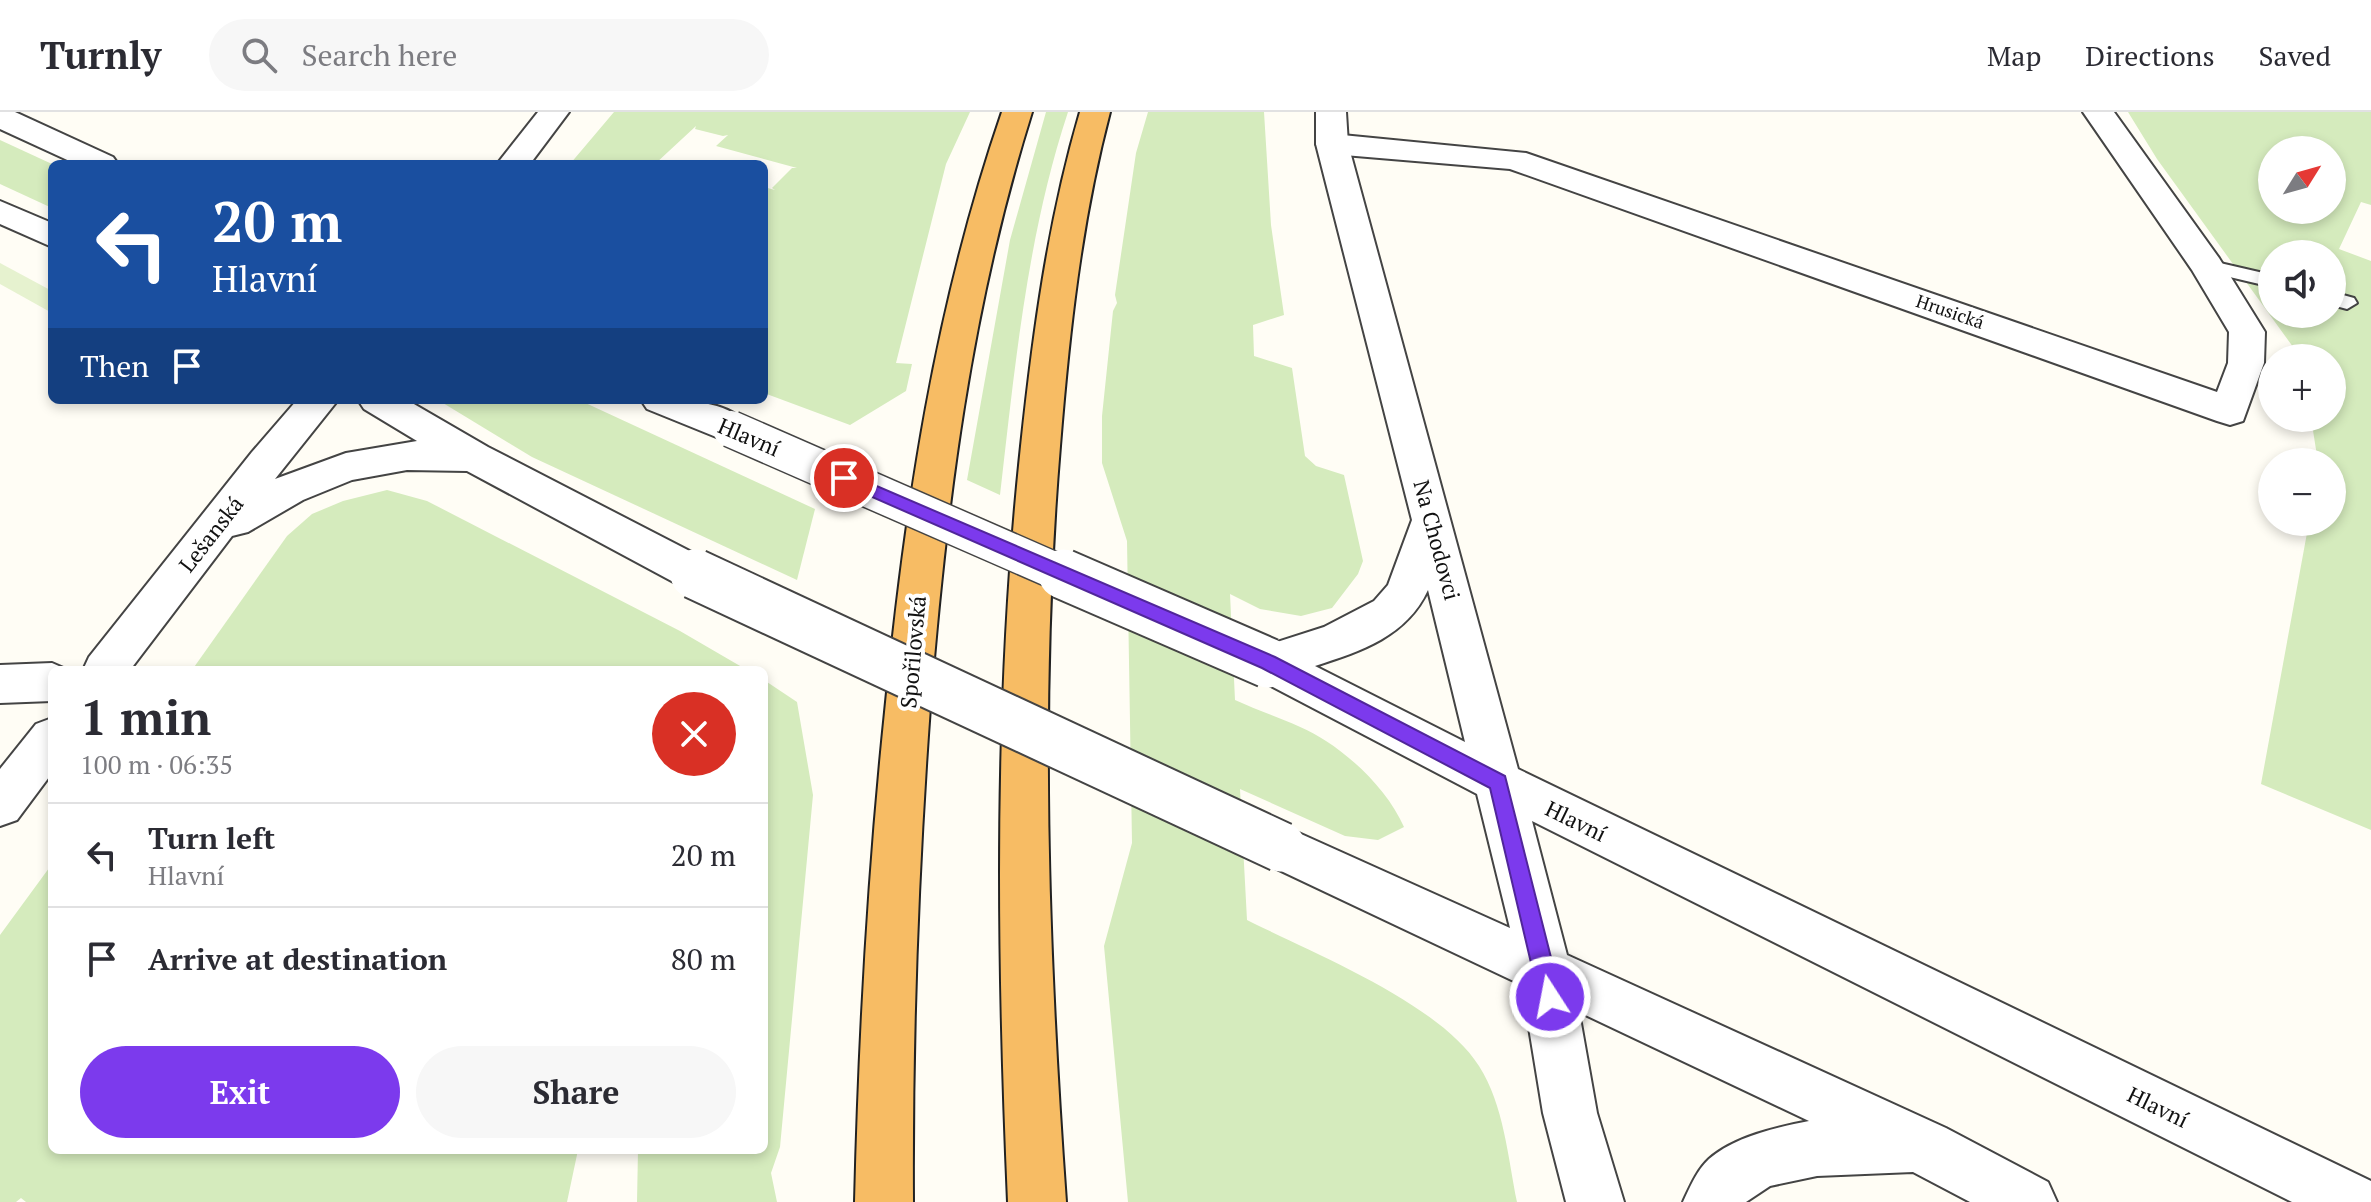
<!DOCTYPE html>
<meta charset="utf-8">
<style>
body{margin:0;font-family:"PT Serif",serif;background:#f7f7f7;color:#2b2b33;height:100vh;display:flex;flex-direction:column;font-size:30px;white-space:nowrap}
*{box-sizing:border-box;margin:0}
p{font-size:26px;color:#7c7c81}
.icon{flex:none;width:44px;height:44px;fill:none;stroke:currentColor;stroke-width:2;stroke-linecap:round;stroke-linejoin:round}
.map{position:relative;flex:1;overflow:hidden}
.side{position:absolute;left:48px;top:554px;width:720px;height:488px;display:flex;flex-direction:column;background:#fff;border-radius:12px;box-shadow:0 4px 12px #0003}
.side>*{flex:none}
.guide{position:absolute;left:48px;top:48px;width:720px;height:244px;border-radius:12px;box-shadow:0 4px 12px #0003;background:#1a4fa0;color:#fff;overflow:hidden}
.needle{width:52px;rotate:53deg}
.fabs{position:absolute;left:2258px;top:24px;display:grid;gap:16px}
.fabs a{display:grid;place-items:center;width:88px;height:88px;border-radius:50%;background:#fff;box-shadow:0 4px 12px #0003;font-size:40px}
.pin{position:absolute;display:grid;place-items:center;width:68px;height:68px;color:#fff;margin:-34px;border:4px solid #fff;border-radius:50%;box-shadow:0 2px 8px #0007}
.me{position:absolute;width:88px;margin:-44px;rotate:349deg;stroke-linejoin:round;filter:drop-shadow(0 0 6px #0008)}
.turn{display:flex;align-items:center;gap:28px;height:168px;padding:0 32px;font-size:36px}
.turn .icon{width:104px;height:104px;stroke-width:2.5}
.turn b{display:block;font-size:56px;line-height:68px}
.then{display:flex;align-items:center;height:76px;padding:0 32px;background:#0003;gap:16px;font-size:30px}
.round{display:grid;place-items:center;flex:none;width:84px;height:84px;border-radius:42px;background:#f7f7f7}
.head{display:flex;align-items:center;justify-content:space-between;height:136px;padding:0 32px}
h1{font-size:48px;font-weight:700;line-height:60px}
.primary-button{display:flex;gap:16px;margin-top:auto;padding:16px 32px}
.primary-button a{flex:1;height:92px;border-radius:48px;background:#7c3aed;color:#fff;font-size:32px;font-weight:700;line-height:92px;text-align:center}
.primary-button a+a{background:#f7f7f7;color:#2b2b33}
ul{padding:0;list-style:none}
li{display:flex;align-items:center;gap:24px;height:104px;padding:0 32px;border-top:2px solid #e1e1e2}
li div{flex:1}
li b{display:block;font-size:30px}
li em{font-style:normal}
header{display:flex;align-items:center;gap:48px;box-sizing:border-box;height:112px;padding:0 40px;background:#fff;border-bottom:2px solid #e1e1e2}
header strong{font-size:38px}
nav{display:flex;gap:44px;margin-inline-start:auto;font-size:28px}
.search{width:560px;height:72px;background:#f7f7f7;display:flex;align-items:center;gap:20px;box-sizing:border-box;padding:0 28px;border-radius:44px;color:#7c7c81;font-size:30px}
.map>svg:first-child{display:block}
.green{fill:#d5ebbd;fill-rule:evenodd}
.pitch{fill:#e6f2cf}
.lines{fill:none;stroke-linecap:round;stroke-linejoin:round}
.service-casing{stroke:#444;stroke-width:4}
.minor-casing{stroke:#444;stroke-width:4}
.tertiary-casing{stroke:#444;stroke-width:4}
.trunk-casing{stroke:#222;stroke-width:4}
.service{fill:#fff;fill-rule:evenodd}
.minor{fill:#fff;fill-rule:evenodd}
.tertiary{fill:#fff;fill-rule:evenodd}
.trunk{fill:#f7bc64;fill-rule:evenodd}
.tertiary-bridge-far1-casing{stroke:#444;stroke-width:39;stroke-linecap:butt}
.tertiary-bridge-casing{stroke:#444;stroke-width:53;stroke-linecap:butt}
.tertiary-bridge-far1{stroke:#fff;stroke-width:36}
.tertiary-bridge{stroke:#fff;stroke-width:49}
.route{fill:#7c3aed;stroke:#51269a;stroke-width:2}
.labels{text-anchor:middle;stroke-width:8;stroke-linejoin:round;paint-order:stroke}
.far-street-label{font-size:18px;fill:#111;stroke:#fff}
.street-label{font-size:22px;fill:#111;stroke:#fff}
</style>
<header>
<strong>Turnly</strong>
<div class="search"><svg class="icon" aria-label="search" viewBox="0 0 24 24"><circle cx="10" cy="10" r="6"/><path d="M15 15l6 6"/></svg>Search here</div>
<nav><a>Map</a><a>Directions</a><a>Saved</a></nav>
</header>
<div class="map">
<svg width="2371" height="1090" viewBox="0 0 2371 1090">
<rect width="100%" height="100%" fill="#fffdf5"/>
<g class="green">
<polygon points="614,0 970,0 946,52 896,251 912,252 906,279 850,313 764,281 764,75 775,78 772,76 792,56 797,56 716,34 728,23 723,24 695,17 696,14 655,52 570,52"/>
<path d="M1046 0H1068C1027 124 1015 254 1000 383L967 368 1010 128Z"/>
<path d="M1148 0H1264L1271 113 1284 203 1253 213 1254 244 1292 256 1305 344 1316 354 1344 363 1363 449 1358 462 1332 496 1301 504 1260 497 1230 482 1235 588C1263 601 1301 612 1326 629 1357 649 1389 681 1404 715L1378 728 1345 724 1240 677 1247 808C1315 842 1439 891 1479 954 1504 993 1508 1046 1517 1090H1128L1104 834 1132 731 1127 429 1102 351V304L1113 199 1117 191 1115 183 1136 41Z"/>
<path d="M2128 0H2371V93L2361 90 2339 137 2371 149V718L2261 672 2309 410H2332V350H2318L2311 306H2332V246H2301L2157 47ZM2272 38H2332V98H2272ZM2272 142H2332V202H2272Z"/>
<polygon points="0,28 52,52 52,96 0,72"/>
<polygon points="438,288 579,288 815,397 797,468 532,345"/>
<polygon points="387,378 427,389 680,519 747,558 192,558 287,424 312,402 343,389"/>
<polygon points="764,568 797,590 813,683 780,1035 771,1061 777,1090 637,1090 638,1038 764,1038"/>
<polygon points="52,752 52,1038 578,1038 567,1090 26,1090 21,1086 16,1090 0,1090 0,823"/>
</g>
<polygon class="pitch" points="0,151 52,179 52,201 0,172"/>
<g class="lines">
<g class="service-casing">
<g id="service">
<polygon points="2207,148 2272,163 2272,175 2200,158 2198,154"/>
<polygon points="2332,180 2354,186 2357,191 2347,197 2332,193"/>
</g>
</g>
<g class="minor-casing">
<g id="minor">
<polygon points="2083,0 2114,0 2219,146 2265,220 2264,251 2243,309 2230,313 2217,309 1510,57 1332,42 1321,39 1316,32 1321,25 1332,22 1526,41 2217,280 2228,251 2229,220 2192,158"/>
<polygon points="52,551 68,558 52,558 52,589 0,591 0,553"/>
</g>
</g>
<g class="tertiary-casing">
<g id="tertiary">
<polygon points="0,0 15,0 113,45 118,52 76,52 0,17"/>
<polygon points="538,0 569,0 530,52 497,52"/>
<path d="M1316 0H1346L1348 32 1518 657 2371 1069V1090H2292L1532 709 1567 843 1946 1016 2048 1070 2057 1090H1970L1913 1060 1817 1064 1770 1074 1746 1090H1683C1690 1075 1697 1058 1709 1047 1734 1025 1777 1015 1809 1009L1579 900 1597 1001 1624 1090H1566L1543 1001 1522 873 1264 751 1257 735 1264 719 1281 713 1510 816 1477 682 1252 564 1246 551 1252 538 1324 515 1374 489 1388 473 1412 408 1316 32ZM1428 478 1465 630 1315 554C1361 539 1406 525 1428 478Z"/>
<polygon points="0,89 52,111 52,135 0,112"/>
<polygon points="297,288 338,288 275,367 346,341 417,329 364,297 358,288 407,288 488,335 709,449 715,461 709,473 694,477 679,473 467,359 407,358 352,368 303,388 248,420 232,424 130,558 83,558 89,545 252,340"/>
<path d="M641 288C673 288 732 285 750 317L745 327 731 331 647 297Z"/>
<polygon points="52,606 52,661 17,708 0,714 0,657 36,612"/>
</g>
</g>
<g class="trunk-casing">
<g id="trunk">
<path d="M1002 0H1032C971 194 946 392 930 595 918 760 912 925 913 1090H855C859 926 868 763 885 600 905 395 935 195 1002 0Z"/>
<path d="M1080 0H1110C1081 110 1069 222 1060 334 1039 587 1048 838 1066 1090H1008C997 837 994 586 1021 334 1033 221 1048 109 1080 0Z"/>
</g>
</g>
<use href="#service" class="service"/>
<use href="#minor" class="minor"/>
<use href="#tertiary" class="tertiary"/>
<use href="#trunk" class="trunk"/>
<g class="tertiary-bridge-far1-casing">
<g id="tertiary-bridge-far1">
<polyline points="731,317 1067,464"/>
<polyline points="694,461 700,464"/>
</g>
</g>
<g class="tertiary-bridge-casing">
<g id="tertiary-bridge">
<polyline points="695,462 1281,735"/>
<polyline points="1063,462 1268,551"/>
</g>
</g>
<use href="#tertiary-bridge-far1" class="tertiary-bridge-far1"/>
<use href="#tertiary-bridge" class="tertiary-bridge"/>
</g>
<polygon class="route" points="844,360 1275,545 1505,664 1561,885 1558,892 1550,895 1542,892 1539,885 1490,676 1262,556 838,370 836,366"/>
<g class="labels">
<g class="far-street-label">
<text transform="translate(1950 200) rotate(19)" y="6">Hrusická</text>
</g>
<g class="street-label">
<text transform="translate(749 325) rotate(23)" y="8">Hlavní</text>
<text transform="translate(211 422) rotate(-52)" y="8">Lešanská</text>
<text transform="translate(1437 428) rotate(75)" y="8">Na Chodovci</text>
<text transform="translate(913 540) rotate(-85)" y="8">Spořilovská</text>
<text transform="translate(1576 709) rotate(26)" y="8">Hlavní</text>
<text transform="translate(2158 995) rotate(26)" y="8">Hlavní</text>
</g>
</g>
</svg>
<div class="fabs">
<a><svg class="needle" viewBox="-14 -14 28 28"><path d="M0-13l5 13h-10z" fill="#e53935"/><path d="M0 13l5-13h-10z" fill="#7c7c81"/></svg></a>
<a><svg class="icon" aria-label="sound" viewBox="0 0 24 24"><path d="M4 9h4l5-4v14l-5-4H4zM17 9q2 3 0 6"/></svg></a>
<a>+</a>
<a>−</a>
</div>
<div class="pin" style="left:844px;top:366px;background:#d93025"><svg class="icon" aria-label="arrive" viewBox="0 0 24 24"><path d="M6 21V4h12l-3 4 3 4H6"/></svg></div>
<svg class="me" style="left:1550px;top:885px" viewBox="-20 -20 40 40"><circle r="17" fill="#7c3aed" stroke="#fff" stroke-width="3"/><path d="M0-11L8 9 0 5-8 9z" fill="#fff"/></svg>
<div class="guide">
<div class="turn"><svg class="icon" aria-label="left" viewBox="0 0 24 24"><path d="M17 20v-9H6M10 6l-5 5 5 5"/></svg><div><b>20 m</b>Hlavní</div></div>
<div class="then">Then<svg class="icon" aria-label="arrive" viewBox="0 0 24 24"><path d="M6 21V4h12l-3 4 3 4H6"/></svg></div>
</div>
<section class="side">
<div class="head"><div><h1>1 min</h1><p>100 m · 06:35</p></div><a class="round" style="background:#d93025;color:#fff"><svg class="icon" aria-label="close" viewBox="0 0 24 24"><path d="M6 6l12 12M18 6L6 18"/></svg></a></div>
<ul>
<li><svg class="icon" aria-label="left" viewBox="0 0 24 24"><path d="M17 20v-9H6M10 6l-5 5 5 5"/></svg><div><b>Turn left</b><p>Hlavní</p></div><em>20 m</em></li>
<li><svg class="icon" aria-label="arrive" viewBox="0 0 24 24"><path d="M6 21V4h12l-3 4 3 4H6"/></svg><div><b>Arrive at destination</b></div><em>80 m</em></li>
</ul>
<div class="primary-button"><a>Exit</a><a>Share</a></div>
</section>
</div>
